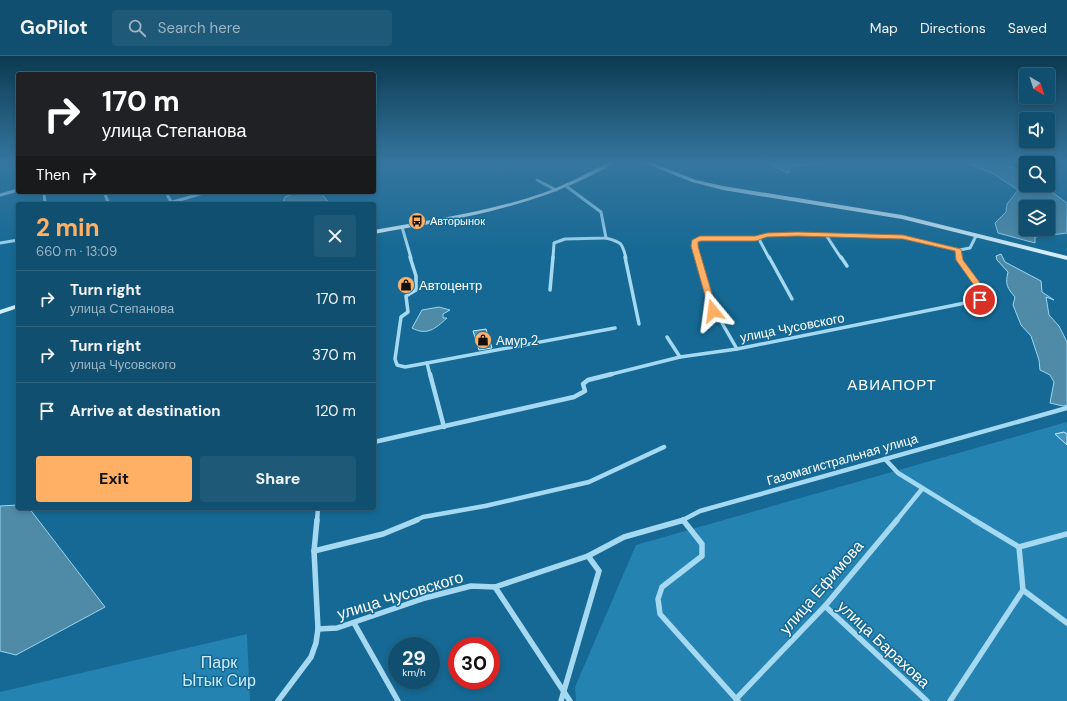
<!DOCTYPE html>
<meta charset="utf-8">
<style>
body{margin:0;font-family:"DM Sans",sans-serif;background:#1e5977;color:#f1f3f6;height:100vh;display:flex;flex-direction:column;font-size:15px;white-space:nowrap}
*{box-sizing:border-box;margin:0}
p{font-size:13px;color:#9cb5c3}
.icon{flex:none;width:22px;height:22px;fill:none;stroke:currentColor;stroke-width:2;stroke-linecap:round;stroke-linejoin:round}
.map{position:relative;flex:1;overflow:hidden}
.sheet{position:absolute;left:16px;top:146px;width:360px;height:308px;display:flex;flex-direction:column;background:#104f6f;border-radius:4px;box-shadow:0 2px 6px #0003,0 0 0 1px #306682}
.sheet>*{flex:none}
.banner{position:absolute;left:16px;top:16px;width:360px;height:122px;border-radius:4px;box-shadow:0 2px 6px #0003,0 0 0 1px #306682;background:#202124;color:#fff;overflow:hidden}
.needle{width:26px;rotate:141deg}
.fabs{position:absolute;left:1019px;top:12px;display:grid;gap:8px}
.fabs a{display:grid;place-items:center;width:36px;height:36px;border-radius:4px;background:#104f6f;box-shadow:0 2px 6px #0003,0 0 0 1px #306682;font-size:20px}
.speed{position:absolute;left:388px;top:581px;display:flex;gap:8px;font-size:20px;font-weight:700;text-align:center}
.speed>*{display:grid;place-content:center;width:52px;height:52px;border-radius:50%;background:#104f6f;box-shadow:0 2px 6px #0003,0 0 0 1px #306682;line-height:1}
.speed small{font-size:10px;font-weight:400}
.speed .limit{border:6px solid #d22;background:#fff;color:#111}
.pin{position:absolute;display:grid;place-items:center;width:34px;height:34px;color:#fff;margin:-17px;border:2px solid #fff;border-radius:50%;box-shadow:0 1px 4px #0007}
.me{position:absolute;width:44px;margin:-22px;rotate:344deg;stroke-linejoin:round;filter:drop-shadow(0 0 3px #0008)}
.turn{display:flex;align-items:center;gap:14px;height:84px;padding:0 20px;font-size:18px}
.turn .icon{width:52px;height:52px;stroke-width:2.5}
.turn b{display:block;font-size:28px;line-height:34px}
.then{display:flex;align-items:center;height:38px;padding:0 20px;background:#0003;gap:8px;font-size:15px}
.round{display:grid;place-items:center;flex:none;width:42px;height:42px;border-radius:4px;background:#1e5977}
.headline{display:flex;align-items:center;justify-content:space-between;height:68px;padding:0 20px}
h1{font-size:24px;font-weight:700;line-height:30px;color:#ffb065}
.button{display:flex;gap:8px;margin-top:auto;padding:8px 20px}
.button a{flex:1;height:46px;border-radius:4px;background:#ffb065;color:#111;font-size:16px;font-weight:700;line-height:46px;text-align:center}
.button a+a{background:#1e5977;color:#f1f3f6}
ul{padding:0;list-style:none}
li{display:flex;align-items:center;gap:12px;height:56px;padding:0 20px;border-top:1px solid #306682}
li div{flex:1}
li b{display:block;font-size:15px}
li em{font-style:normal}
header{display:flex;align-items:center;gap:24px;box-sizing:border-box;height:56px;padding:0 20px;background:#104f6f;border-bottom:1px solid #306682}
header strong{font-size:19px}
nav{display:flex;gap:22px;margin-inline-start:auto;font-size:14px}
.search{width:280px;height:36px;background:#1e5977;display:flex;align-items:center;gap:10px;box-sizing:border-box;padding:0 14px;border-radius:4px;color:#9cb5c3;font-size:15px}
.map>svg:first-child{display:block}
.green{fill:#2483b1}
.water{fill:#4f8aa7;stroke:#97d7f4;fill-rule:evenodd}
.building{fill:#4295be;stroke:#ccedfc}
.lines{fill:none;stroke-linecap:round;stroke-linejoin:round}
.street-far3{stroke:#a5d9f2;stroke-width:3}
.street-far2{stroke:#a5d9f2;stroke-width:3.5}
.street-far1{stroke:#a5d9f2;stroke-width:4.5}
.street{stroke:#a5d9f2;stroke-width:5.5}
.secondary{fill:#d3eefc;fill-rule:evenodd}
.route{fill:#ffb065;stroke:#a67242}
.labels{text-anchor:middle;stroke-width:3;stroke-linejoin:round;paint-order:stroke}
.far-poi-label{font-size:11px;fill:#fff;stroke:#156994;text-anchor:start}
.poi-label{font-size:13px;fill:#fff;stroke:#156994;text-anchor:start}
.street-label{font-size:13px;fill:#fff;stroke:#156994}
.quarter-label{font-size:15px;letter-spacing:1px;fill:#fff;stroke:#156994}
.near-street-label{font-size:16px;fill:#fff;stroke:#156994}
.near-park-label{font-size:16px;fill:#ccedfc;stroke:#156994}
</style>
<header>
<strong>GoPilot</strong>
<div class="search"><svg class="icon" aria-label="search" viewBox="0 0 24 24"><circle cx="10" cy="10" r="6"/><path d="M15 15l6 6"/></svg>Search here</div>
<nav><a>Map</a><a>Directions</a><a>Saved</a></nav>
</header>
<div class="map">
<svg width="1067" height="645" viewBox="0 0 1067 645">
<rect width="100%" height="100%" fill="#156994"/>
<g class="green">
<polygon points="1067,366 1067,645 576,645 575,631 636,489"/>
<polygon points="247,578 250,645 0,645 0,636"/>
</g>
<g class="water">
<polygon points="807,106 834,106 791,111 788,117 767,107 804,108"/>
<path d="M963 106H1000L1026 117V129H1042L1067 147V177L1035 181V187L998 177 995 167 1006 156 1007 148 1018 134 992 117ZM1026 151H1048V173H1026Z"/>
<polygon points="297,136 320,136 330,148 282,148 285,141"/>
<path d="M1001 198 1005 206 1041 225 1042 236 1054 244 1046 241 1049 259 1059 270 1067 286V349L1063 350 1050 347 1054 326 1050 319 1040 314 1039 304 1031 280 1021 269 1013 249 1015 241C1007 232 1005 228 1008 216L997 204 996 200Z"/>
<path d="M439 251 450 254 443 258V262H447C435 273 427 280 412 272L422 254Z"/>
<polygon points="18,449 18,452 29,452 105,551 16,599 0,595 0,450"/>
</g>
<g class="building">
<polygon points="486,273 492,292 479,294 473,275"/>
<polygon points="1064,376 1067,378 1067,389 1055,378"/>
</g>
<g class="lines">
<g class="street-far3">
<polyline points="537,124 556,134"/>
<polyline points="44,136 45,148"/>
<polyline points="104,136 109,148"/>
<polyline points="166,136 171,146"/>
<polyline points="0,139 18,134"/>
<polyline points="166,148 207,136"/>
<polyline points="402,171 411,202"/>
<polyline points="826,179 841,202"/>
<polyline points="760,180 760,185 769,202"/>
<path d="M606 182C621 186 622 186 626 202"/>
<polyline points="0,187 18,184"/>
<polyline points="959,194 959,202"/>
<polyline points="553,202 554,187 565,183 606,182 601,156 566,130"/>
<polyline points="697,202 694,185 700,182 755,182 767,179 797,178 903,181 959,194 970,192 976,180"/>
</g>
<g class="street-far2">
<polyline points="410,201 416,220 416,234 406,240 408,256 401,261 395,303 397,309 405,311 427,307"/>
<polyline points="625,201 639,268"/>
<polyline points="697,201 713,255"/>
<polyline points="769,201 792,243"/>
<polyline points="841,201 847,210"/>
<polyline points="550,234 553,201"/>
<polyline points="722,267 737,293"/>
<polyline points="667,281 680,301"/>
<polyline points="430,319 427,307 615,272"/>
<polyline points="608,319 680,301 737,293 980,244 986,239 959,204 959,201"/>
</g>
<g class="street-far1">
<polyline points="430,318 444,371"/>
<polyline points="374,386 574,341 585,335 583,328 588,324 612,318"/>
<polyline points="885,403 898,417 976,465"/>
<polyline points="317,465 318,452"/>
<polyline points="414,465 423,461 485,450 589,426 664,391"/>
<polyline points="681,465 700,455 1067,352"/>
<polyline points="896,465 922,433"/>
</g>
<g class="street">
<polyline points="683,464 702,488 702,500 662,531 658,543 660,558 738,645"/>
<polyline points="974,464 1019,491"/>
<polyline points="314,495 383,478 417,464"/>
<polyline points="495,531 570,645"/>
<polyline points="1023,534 1067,567"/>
<polyline points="825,550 927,645"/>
<polyline points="354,567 398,645"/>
<polyline points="318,573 337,572 425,542 471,530 495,531 588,500 624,481 684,464"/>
<polyline points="736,643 825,550 897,464"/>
<polyline points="278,645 311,601 316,587 318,573 314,495 317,464"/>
<polyline points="561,645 599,515 588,500"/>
<polyline points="950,645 1023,534 1019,491 1067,478"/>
</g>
<g class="secondary">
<path d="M609 106H616C607 112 596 117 586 122 520 154 447 165 374 178V174C431 164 488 156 543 137 566 129 587 117 609 106Z"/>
<polygon points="642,106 650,106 696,124 723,130 902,159 1067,200 1067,204 902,163 723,134 692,126"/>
<polygon points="18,248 18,252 0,258 0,254"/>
</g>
</g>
<linearGradient id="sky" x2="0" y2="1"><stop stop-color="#0c3a51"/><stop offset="0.54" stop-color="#35769f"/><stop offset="1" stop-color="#35769f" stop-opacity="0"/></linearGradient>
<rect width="1067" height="197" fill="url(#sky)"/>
<polygon class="route" points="797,176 903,179 961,193 963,204 989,239 983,245 978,245 976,244 981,239 956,204 955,195 903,183 797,180 767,181 756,185 701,185 698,186 698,190 717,255 716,257 710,257 691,190 692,184 700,180 755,180 767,177"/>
<defs>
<g id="bus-disc" transform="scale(0.9)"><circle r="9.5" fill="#ffb065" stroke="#156994"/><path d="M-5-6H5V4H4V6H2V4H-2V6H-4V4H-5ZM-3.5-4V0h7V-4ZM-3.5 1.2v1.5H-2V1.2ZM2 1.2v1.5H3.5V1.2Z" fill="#111"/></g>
<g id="shop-disc" transform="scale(0.9)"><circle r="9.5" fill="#ffb065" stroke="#156994"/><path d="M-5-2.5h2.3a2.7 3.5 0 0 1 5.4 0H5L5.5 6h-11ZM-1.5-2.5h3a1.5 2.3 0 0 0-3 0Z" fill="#111"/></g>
</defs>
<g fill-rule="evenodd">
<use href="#bus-disc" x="417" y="165"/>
<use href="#shop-disc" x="406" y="229"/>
<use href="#shop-disc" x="483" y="284"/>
</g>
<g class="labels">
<g class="far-poi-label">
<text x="430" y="169">Авторынок</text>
</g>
<g class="poi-label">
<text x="419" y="234">Автоцентр</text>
<text x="496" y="289">Амур 2</text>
</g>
<g class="street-label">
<text transform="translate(792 271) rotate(-11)" y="5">улица Чусовского</text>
<text transform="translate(842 403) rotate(-16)" y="5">Газомагистральная улица</text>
</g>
<g class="quarter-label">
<text x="892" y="334">АВИАПОРТ</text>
</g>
<g class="near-street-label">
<text transform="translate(821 531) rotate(-49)" y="6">улица Ефимова</text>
<text transform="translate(400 539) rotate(-17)" y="6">улица Чусовского</text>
<text transform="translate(884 588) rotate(43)" y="6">улица Барахова</text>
</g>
<g class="near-park-label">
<text x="219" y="612">Парк<tspan x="219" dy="18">Ытык Сир</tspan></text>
</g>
</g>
</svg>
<div class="fabs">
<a><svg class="needle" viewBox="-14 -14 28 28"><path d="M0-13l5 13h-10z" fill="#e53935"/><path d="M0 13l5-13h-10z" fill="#9cb5c3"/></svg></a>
<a><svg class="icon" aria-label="sound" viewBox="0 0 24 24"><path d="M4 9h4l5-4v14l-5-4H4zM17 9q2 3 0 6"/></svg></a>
<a><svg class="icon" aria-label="search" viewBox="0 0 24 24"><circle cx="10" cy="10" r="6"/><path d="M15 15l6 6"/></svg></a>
<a><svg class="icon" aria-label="layers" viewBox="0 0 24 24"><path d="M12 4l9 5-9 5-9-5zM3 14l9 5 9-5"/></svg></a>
</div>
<div class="speed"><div>29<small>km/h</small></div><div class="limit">30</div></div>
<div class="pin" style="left:980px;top:244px;background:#d93025"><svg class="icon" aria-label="arrive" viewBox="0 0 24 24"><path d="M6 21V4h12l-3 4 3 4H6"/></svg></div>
<svg class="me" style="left:713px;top:255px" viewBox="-20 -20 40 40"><path d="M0-17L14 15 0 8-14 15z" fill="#ffb065" stroke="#fff" stroke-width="4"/></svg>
<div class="banner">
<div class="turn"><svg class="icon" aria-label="right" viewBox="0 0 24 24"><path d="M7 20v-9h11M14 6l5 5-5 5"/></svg><div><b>170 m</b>улица Степанова</div></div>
<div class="then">Then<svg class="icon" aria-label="right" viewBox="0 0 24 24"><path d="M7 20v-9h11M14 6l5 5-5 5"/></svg></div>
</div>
<section class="sheet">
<div class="headline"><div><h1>2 min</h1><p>660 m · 13:09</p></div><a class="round"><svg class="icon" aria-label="close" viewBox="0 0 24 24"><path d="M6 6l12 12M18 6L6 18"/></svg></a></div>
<ul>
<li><svg class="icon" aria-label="right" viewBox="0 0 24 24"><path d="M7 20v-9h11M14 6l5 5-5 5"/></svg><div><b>Turn right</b><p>улица Степанова</p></div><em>170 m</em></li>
<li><svg class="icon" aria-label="right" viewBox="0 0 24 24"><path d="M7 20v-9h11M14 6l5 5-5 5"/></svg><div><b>Turn right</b><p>улица Чусовского</p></div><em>370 m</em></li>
<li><svg class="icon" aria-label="arrive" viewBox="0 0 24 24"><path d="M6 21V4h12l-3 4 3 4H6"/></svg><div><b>Arrive at destination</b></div><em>120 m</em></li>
</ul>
<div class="button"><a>Exit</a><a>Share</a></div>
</section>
</div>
